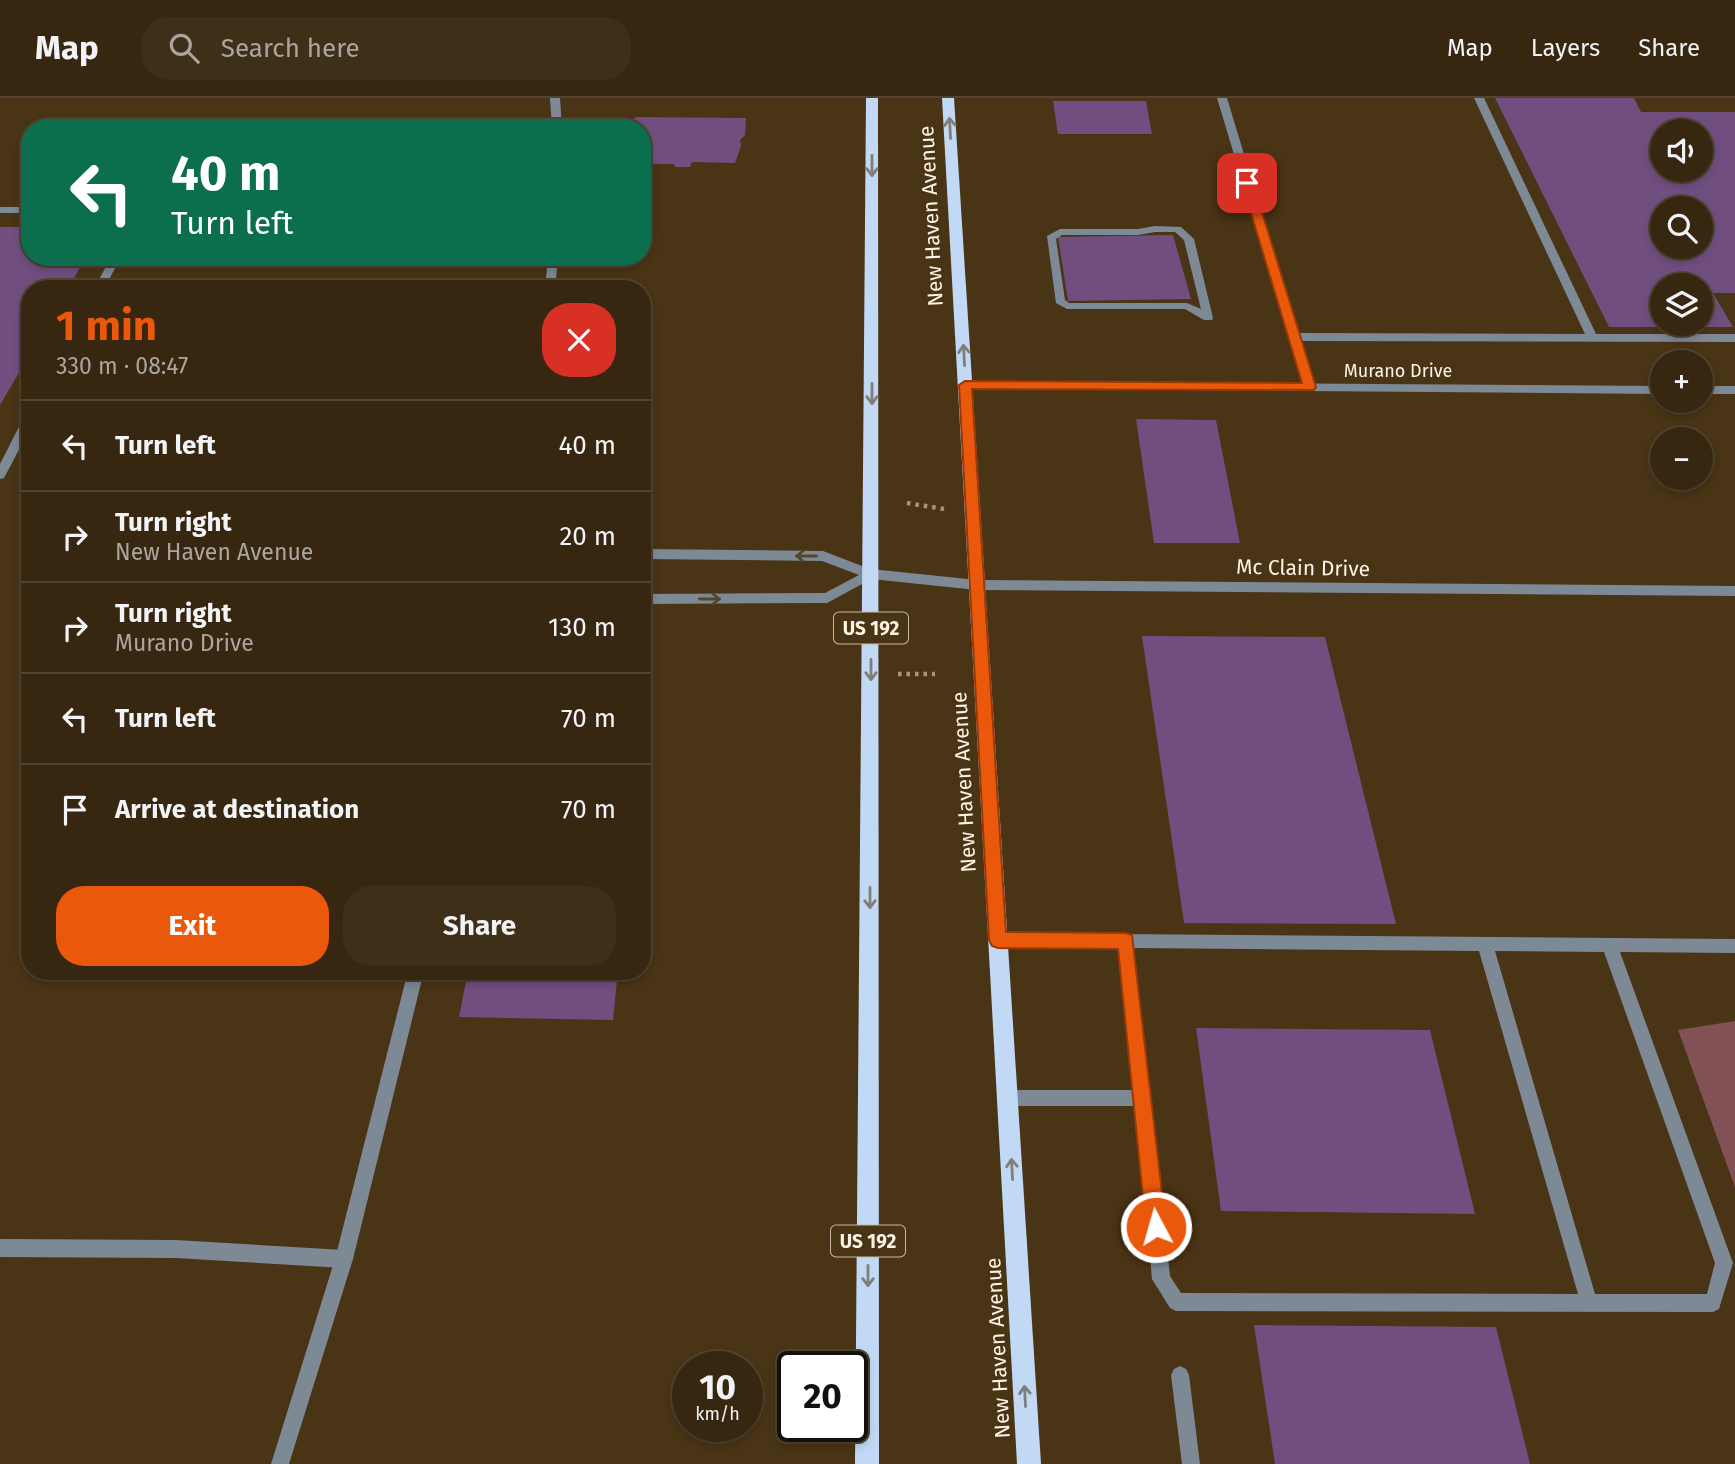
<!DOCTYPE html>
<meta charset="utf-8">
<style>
body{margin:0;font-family:"Fira Sans",sans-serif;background:#3e2f19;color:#f1f3f6;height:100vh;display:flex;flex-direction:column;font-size:26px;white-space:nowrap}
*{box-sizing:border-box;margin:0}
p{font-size:23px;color:#aaa59f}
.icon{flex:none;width:38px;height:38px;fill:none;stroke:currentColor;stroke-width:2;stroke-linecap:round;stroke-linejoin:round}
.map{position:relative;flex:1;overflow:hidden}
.panel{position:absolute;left:21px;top:182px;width:630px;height:700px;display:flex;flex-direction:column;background:#372710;border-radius:28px;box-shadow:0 4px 10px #0003,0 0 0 2px #514430}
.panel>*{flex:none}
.banner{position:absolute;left:21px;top:21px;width:630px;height:147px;border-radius:28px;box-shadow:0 4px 10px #0003,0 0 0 2px #514430;background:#0b6e4f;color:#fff;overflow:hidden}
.tools{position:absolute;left:1650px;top:21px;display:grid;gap:14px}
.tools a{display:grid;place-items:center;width:63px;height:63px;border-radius:50%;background:#372710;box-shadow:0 4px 10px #0003,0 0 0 2px #514430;font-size:35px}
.speed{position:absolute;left:672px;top:1253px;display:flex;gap:14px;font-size:35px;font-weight:700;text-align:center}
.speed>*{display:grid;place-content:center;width:91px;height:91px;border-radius:50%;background:#372710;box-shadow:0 4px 10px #0003,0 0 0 2px #514430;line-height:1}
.speed small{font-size:18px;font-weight:400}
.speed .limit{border:4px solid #111;border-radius:10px;background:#fff;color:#111}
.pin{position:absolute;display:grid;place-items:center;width:60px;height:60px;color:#fff;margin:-30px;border-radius:14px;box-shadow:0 4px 10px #0006}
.me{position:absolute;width:77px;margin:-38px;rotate:354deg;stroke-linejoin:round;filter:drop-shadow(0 0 5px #0008)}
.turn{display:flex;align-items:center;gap:24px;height:147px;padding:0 35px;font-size:32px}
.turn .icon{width:91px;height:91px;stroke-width:2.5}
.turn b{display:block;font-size:49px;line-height:60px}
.round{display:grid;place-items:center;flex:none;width:74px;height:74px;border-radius:28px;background:#3e2f19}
.headline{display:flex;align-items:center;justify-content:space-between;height:119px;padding:0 35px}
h1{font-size:42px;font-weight:700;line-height:52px;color:#ea580c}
.button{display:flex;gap:14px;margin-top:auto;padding:14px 35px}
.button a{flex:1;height:80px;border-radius:28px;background:#ea580c;color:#fff;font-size:28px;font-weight:700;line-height:80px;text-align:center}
.button a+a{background:#3e2f19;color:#f1f3f6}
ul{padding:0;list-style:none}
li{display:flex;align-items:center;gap:21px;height:91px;padding:0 35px;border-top:2px solid #514430}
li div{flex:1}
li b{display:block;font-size:26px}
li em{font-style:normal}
header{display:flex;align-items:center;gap:42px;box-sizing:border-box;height:98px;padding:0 35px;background:#372710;border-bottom:2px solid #514430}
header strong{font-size:33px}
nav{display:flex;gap:38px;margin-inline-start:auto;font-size:24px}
.search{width:490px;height:63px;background:#3e2f19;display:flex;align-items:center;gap:18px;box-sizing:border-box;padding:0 24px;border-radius:28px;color:#aaa59f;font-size:26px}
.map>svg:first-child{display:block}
.green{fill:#815155}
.building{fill:#704f80;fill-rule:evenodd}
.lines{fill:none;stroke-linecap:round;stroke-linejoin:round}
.path{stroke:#a5957f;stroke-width:4.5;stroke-dasharray:3.5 5;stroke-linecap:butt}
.service{fill:#7e8996;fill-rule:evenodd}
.minor{fill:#7e8996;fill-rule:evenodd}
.primary{fill:#c2d9f5;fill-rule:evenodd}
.oneway{stroke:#7f7e7a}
.oneway2{stroke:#54452f}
.route{fill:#ea580c;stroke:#983908;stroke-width:2}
.labels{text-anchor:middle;stroke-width:5;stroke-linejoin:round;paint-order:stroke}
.far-street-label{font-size:18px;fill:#fdf3e5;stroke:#493415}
.shield{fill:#493415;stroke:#c7baa7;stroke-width:2}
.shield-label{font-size:19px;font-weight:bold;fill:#fdf3e5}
.street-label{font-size:21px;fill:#fdf3e5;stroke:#493415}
</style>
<header>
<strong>Map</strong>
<div class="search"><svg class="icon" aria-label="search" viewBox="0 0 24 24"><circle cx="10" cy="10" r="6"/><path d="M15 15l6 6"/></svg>Search here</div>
<nav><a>Map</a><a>Layers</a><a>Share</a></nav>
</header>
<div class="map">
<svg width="1735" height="1366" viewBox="0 0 1735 1366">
<rect width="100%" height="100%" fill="#493415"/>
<polygon class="green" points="1735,923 1735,1089 1678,932"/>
<g class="building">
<path d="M1495 0H1634L1641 14H1735V195H1713L1733 229H1609ZM1662 33H1701V72H1662ZM1662 110H1701V149H1662ZM1662 187H1701V226H1662Z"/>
<polygon points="1053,3 1146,3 1152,36 1058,36"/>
<polygon points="635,19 746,20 745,37 740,42 741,48 735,65 692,64 690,69 675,69 674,66 646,66 646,63 642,63 642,30 633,30"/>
<polygon points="0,129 30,129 30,159 86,159 68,191 30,191 30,256 0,307"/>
<polygon points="1173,137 1191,201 1068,203 1058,139"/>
<polygon points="1136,321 1216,322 1240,445 1154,445"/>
<polygon points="1142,538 1325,539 1396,826 1184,825"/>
<polygon points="468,873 618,873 613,922 459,919"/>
<polygon points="1196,930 1430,932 1475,1116 1221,1113"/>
<polygon points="1254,1227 1496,1229 1530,1366 1275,1366"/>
</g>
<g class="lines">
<g class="path">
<polyline points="907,405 944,411"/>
<polyline points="898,576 935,576"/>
</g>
<g class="service">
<polygon points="1217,0 1227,0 1298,235 1585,236 1474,0 1484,0 1596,236 1735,236 1735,244 1300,243 1315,289 1309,293 1305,292"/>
<rect x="0" y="109" width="30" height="6"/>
<path d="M1155 128 1181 129 1194 141 1213 220 1212 222H1204L1185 211H1067L1056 205 1047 138 1060 131H1138ZM1155 134H1175L1184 142 1201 211 1187 205H1069L1065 202 1056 141 1062 137H1138Z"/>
<polygon points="111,159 121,159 104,191 94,191"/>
<polygon points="30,315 30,331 4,380 0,381 0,366 24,319"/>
<polygon points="642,451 823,453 875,473 877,476 875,479 827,505 642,506 642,496 825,495 859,477 822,463 642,461"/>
<path d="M998 835 1735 841V855L1620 854 1733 1165 1719 1211 1713 1214 1176 1213 1170 1210 1152 1181 1136 1008H1008L1002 1006 1000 1000 1002 994 1008 992H1134L1119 850 998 849 993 847 990 842 993 837ZM1134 850 1479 853 1578 1196 1181 1195 1170 1178ZM1495 853 1604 854 1715 1165 1707 1196H1595Z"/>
<polygon points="0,1141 176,1142 344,1152 350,1155 353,1161 350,1167 344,1170 176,1160 0,1159"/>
<polygon points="1180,1268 1186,1271 1189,1277 1200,1366 1182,1366 1171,1277 1174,1271"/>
</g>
<g class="minor">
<polygon points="550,0 560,0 562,30 552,30"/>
<polygon points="548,159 558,159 555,191 545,191"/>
<polygon points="965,283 1662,288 1662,296 961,290 961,284"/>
<rect x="1701" y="288" width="34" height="8"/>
<polygon points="871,471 977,482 1735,488 1735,498 977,492 871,481 865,476"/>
<polygon points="408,873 424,873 353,1161 289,1366 271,1366 335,1161"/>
</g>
<g class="primary">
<polygon points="866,0 878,0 879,1366 855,1366"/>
<polygon points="942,0 954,0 1041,1366 1017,1366"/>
</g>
</g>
<defs><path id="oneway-shaft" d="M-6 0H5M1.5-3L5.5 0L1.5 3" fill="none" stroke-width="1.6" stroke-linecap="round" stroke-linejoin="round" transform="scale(1.75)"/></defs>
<g class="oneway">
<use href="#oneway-shaft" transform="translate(950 30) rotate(-93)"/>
<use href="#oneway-shaft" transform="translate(872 68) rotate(90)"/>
<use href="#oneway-shaft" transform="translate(964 257) rotate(-93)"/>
<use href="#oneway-shaft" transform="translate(872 296) rotate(90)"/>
<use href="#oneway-shaft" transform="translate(871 572) rotate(90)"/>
<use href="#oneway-shaft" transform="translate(870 800) rotate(90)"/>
<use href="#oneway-shaft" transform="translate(1012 1071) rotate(-93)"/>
<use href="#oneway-shaft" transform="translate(868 1178) rotate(90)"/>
<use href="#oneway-shaft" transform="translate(1025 1298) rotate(-93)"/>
</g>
<g class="oneway2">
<use href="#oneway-shaft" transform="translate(806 458) rotate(-180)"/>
<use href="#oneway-shaft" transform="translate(710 501)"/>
</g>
<polygon class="route" points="1247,82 1253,85 1316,289 1314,292 972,291 1006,834 1126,835 1132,837 1166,1129 1163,1136 1156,1139 1149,1136 1146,1129 1118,851 998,850 992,848 989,842 959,287 965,283 1302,285 1242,85"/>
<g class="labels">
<g class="far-street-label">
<text x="1398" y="279">Murano Drive</text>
</g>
<g class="shield">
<rect x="834" y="514.5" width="74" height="31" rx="5"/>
<rect x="831" y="1127.5" width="74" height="31" rx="5"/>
</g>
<g class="shield-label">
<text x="871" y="537">US 192</text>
<text x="868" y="1150">US 192</text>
</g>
<g class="street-label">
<text transform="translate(931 118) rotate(-93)" y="7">New Haven Avenue</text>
<text transform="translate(1303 470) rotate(1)" y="7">Mc Clain Drive</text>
<text transform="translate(964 684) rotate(-93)" y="7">New Haven Avenue</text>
<text transform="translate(998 1250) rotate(-93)" y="7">New Haven Avenue</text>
</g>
</g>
</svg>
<div class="tools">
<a><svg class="icon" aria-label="sound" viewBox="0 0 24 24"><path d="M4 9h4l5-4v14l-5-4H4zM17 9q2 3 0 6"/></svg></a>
<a><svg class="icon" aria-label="search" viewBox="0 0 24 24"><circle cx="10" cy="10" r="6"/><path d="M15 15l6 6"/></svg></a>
<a><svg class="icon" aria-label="layers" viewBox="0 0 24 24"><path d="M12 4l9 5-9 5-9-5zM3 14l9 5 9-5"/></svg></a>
<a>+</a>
<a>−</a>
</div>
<div class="speed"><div>10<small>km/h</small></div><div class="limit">20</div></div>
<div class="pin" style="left:1247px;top:85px;background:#d93025"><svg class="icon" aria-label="arrive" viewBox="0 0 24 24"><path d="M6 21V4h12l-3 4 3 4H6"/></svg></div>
<svg class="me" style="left:1156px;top:1129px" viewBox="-20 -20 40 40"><circle r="17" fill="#ea580c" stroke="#fff" stroke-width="3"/><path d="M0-11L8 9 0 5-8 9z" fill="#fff"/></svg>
<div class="banner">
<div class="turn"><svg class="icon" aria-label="left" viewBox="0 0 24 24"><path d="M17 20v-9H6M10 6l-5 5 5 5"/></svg><div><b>40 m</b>Turn left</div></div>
</div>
<section class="panel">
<div class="headline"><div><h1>1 min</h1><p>330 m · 08:47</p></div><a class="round" style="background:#d93025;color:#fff"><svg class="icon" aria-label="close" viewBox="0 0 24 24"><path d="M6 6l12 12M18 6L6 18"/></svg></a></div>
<ul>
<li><svg class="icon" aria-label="left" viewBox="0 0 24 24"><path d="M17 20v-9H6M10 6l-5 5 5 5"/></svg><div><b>Turn left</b></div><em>40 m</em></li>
<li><svg class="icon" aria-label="right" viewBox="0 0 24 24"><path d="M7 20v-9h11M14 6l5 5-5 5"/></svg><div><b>Turn right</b><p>New Haven Avenue</p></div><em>20 m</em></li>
<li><svg class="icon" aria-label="right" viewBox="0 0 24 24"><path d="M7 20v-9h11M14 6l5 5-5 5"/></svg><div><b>Turn right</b><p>Murano Drive</p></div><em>130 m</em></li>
<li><svg class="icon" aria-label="left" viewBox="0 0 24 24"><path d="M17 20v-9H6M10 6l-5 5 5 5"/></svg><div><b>Turn left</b></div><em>70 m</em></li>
<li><svg class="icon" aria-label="arrive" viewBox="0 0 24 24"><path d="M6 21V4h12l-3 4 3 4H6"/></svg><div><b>Arrive at destination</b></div><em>70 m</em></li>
</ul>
<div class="button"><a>Exit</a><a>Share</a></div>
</section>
</div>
